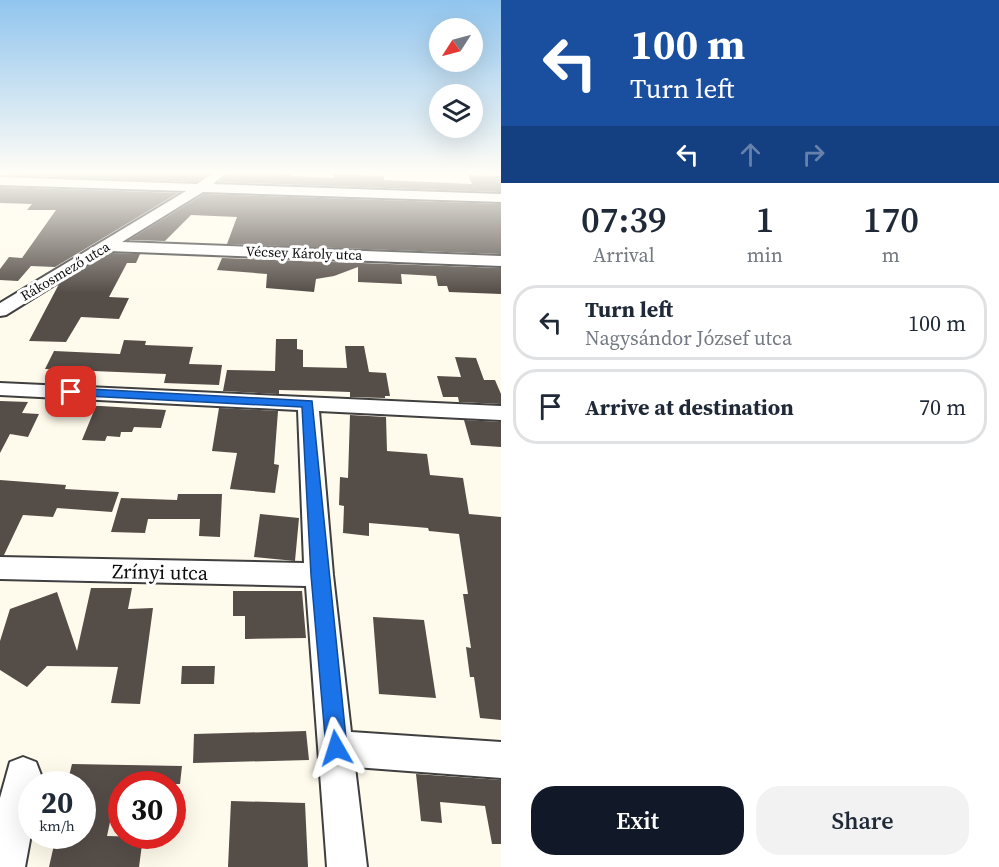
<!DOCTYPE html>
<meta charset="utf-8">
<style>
body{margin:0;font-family:"Source Serif 4",serif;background:#f2f2f3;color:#1f2937;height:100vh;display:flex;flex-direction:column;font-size:22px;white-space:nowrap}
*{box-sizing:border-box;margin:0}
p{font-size:20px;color:#747a83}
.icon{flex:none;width:33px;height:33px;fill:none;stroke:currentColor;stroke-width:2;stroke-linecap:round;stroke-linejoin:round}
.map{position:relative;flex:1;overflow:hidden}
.sheet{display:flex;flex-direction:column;background:#fff;width:498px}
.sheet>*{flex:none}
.guide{background:#1a4fa0;color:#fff;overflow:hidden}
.needle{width:39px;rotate:234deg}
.controls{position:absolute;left:429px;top:18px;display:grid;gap:12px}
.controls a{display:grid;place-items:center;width:54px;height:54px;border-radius:50%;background:#fff;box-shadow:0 6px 24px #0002;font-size:30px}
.speed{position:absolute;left:18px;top:771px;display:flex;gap:12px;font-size:30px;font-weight:700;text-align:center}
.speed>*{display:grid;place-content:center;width:78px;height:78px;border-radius:50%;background:#fff;box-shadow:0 6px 24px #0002;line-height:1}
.speed small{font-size:15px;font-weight:400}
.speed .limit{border:9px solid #d22;background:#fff;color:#111}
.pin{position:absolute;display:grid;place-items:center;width:51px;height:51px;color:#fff;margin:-26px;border-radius:12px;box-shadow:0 3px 9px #0006}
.me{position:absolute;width:66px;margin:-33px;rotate:354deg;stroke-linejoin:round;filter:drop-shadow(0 0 4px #0008)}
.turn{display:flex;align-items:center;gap:21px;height:126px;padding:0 30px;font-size:27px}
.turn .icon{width:78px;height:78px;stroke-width:2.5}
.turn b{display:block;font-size:42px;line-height:51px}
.lanes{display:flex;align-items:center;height:57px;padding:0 30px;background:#0003;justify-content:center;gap:30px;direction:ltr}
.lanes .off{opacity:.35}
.eta{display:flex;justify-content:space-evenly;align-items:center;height:102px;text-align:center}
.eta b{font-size:36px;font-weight:600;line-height:42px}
.button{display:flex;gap:12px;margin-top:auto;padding:12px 30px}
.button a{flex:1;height:69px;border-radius:24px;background:#111827;color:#fff;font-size:24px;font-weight:600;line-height:69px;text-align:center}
.button a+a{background:#f2f2f3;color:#1f2937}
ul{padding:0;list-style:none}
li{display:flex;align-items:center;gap:18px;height:75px;margin:0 12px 9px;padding:0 18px;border:3px solid #e0e1e3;border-radius:24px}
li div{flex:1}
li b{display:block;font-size:22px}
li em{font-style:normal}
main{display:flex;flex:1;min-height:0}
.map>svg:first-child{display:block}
.building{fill:#554d48}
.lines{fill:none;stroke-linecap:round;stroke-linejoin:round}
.minor-casing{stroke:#3f3f3f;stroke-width:4}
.minor{fill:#fff;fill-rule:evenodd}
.route{fill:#1a73e8;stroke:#114b97;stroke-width:1.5}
.labels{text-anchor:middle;stroke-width:6;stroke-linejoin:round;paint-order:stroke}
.far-street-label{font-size:14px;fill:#0c0c0c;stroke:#fff}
.near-street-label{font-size:20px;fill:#0c0c0c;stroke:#fff}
</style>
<main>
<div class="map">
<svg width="501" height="867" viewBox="0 0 501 867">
<rect width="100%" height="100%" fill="#fffbec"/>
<g class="building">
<polygon points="13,172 211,172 196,182 9,175"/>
<polygon points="229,172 264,172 292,174 292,176 334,178 334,174 384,176 384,180 472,184 468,175 501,176 501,192 219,182"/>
<polygon points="0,187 178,193 55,267 31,266 18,281 0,280 0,269 9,257 22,258 56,210 27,210 32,204 0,203"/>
<polygon points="204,194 501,204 501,254 227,244 237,217 191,215 165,241 129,240"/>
<polygon points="110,253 140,254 136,263 127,263 109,297 129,298 119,319 81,317 66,342 29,341 59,284"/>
<polygon points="222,258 501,268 501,294 449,292 447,286 438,286 436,276 401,274 402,284 358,282 358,267 334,276 316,279 314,292 266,288 267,274 217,270"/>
<polygon points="276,339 297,339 297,349 303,350 303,367 347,368 345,346 364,346 369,372 386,373 390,396 385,396 385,398 350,397 350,392 322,391 279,390 279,394 223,391 227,370 275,371"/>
<polygon points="124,340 146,341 145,345 193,347 189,364 222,365 219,385 164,383 166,374 45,369 54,351 120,354"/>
<polygon points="455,357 476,358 484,380 495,380 501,394 501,404 459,402 458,397 443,397 437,376 461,377"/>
<polygon points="0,401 28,402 22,413 39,414 28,437 10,434 0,453"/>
<polygon points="96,406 101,406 166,410 161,428 134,427 132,432 121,432 120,437 107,436 105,441 82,440"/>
<polygon points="219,408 278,411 274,464 279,465 275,493 230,489 237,453 212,451"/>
<polygon points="350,415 386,417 387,451 427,454 430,475 463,478 469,514 501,517 501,720 480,718 474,677 470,677 466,647 471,648 463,594 468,594 459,534 429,531 428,528 369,523 369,536 343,533 344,506 339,505 340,477 348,478"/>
<polygon points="464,420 501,422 501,447 471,445"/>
<polygon points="0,480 66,485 65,489 119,492 112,512 57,508 53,517 23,515 4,555 0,555"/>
<polygon points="178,494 222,494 220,537 199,536 200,519 148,519 145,533 111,532 121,498 177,500"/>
<polygon points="260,514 299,518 295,561 254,557"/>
<polygon points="91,588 132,588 128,609 153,608 140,704 111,703 118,667 47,666 27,687 0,670 0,641 10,609 57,592 77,651"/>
<polygon points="233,591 302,591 306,638 245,639 245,616 233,616"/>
<polygon points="373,617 424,620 436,698 379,694"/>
<polygon points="182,666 215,666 214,684 181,684"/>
<polygon points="306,731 309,760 193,763 194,734"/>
<polygon points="72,764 182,766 180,784 122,784 122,794 116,794 107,836 143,837 139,867 49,867 56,836 82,836 82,784 67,784"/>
<polygon points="416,774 501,780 501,844 492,844 485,806 440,802 442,823 421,821"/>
<polygon points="231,801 305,803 308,867 228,867"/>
</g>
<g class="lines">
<g class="minor-casing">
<g id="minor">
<polygon points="214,172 227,172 213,184 501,194 501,202 203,192 122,242 501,256 501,266 109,251 6,315 0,316 0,303 186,191 0,185 0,177 197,184"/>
<polygon points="0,383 501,406 501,420 319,411 333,575 351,732 501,742 501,778 355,767 367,867 327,867 306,586 0,579 0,557 304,563 298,410 0,395"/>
<polygon points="23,757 36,762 41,775 39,784 32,784 32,829 25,867 0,867 0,798 10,762"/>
</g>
</g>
<use href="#minor" class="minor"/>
</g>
<linearGradient id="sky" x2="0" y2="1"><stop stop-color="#91c5ee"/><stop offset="0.59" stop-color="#fffdf6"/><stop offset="1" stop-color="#fffdf6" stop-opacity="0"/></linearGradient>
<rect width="501" height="293" fill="url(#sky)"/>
<polygon class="route" points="71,388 312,401 347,748 344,755 336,758 329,755 326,748 311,575 302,407 67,395 65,392"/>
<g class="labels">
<g class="far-street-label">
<text transform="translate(304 253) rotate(2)" y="5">Vécsey Károly utca</text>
<text transform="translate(65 271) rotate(-31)" y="5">Rákosmező utca</text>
</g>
<g class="near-street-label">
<text transform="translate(160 572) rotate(1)" y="7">Zrínyi utca</text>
</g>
</g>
</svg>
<div class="controls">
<a><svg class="needle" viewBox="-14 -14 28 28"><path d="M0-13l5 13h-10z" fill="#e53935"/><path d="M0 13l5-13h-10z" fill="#747a83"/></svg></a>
<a><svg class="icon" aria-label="layers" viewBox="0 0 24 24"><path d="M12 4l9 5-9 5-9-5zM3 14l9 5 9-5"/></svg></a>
</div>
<div class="speed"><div>20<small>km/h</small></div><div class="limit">30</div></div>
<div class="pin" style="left:71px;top:392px;background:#d93025"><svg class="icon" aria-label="arrive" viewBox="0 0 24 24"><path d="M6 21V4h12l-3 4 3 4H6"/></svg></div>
<svg class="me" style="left:336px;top:748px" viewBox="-20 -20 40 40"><path d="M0-17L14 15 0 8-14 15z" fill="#1a73e8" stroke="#fff" stroke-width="4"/></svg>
</div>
<section class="sheet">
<div class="guide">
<div class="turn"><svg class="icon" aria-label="left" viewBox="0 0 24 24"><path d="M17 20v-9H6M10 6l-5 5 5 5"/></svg><div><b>100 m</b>Turn left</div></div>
<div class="lanes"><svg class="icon" aria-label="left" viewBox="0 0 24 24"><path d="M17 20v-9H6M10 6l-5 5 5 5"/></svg><svg class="icon off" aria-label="ahead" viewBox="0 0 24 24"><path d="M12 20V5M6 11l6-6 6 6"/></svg><svg class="icon off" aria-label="right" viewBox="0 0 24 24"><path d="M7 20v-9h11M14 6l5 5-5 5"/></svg></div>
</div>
<div class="eta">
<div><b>07:39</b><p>Arrival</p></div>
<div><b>1</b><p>min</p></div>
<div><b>170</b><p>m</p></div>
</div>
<ul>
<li><svg class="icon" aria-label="left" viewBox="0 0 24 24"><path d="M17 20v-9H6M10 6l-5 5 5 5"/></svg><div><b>Turn left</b><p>Nagysándor József utca</p></div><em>100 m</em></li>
<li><svg class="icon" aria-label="arrive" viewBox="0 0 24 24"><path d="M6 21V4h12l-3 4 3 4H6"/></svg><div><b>Arrive at destination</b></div><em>70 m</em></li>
</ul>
<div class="button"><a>Exit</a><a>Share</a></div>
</section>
</main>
